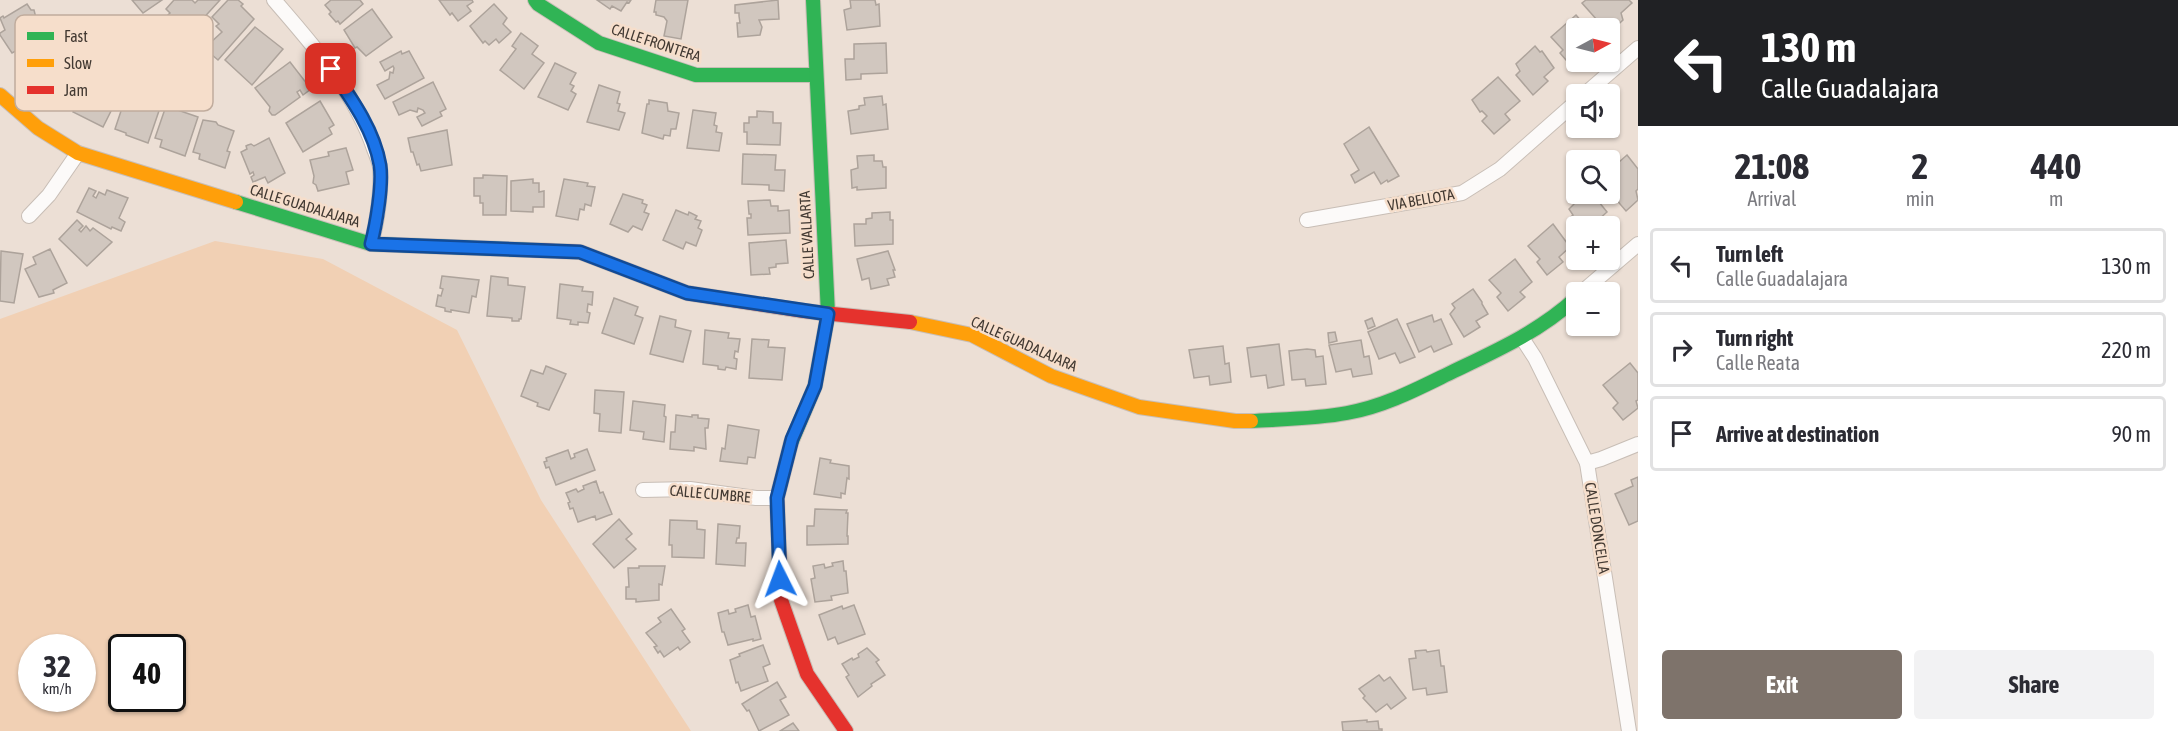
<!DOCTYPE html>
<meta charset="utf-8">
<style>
body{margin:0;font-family:"Asap Condensed",sans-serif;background:#f2f2f3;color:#2b2b33;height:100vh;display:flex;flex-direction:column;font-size:22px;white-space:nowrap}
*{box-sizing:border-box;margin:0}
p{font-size:20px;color:#7c7c81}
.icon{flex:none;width:33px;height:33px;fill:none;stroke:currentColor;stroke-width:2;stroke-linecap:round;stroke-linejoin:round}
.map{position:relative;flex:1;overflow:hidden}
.details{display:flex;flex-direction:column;background:#fff;width:540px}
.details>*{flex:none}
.banner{background:#202124;color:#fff;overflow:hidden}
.needle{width:39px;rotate:83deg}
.buttons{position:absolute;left:1566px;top:18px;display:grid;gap:12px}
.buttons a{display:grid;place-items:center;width:54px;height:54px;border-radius:6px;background:#fff;box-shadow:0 2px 4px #0004;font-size:30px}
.speed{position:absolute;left:18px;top:634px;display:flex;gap:12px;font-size:30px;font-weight:700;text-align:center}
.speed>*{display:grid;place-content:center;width:78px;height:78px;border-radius:50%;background:#fff;box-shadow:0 2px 4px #0004;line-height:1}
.speed small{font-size:15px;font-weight:400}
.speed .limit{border:3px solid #111;border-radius:9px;background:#fff;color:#111}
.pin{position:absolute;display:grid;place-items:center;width:51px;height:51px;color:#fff;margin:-26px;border-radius:12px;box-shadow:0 3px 9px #0006}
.me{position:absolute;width:66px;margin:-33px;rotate:357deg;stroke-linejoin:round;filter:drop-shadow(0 0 4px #0008)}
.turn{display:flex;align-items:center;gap:21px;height:126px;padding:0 24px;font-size:27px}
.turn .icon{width:78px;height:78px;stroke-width:2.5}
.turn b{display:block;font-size:42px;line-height:51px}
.eta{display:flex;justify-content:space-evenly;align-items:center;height:102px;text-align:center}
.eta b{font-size:36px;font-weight:700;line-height:42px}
.button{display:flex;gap:12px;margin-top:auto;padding:12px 24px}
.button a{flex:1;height:69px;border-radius:6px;background:#7e736b;color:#fff;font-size:24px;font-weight:700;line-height:69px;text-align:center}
.button a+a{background:#f2f2f3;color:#2b2b33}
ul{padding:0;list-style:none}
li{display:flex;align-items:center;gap:18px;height:75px;margin:0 12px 9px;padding:0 12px;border:3px solid #e1e1e2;border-radius:6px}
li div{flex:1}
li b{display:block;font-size:22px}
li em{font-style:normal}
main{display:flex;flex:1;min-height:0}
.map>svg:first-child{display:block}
.green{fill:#f1d0b4;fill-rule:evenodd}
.building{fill:#d1c7bf;stroke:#ada39b;stroke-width:1.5}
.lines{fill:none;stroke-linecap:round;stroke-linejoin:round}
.street-casing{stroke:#c8beb6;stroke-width:16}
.fast-casing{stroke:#c8beb6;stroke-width:16}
.slow-casing{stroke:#c8beb6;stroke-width:16}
.jam-casing{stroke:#c8beb6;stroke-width:16}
.street{stroke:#fcfaf9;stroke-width:14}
.fast{stroke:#30b455;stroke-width:14}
.slow{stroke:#ff9f0a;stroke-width:14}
.jam{stroke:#e5322d;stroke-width:14}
.route-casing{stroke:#114b97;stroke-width:15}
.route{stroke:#1a73e8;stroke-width:10}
.labels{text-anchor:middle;stroke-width:5;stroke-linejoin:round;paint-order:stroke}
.street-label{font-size:15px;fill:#423932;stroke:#f6decb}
.key{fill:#f6decb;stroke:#c0ac9d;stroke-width:1.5}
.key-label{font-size:16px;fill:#423932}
</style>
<main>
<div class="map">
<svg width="1638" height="731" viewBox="0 0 1638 731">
<rect width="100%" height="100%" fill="#ecdfd5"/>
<path class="green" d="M215 241 323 259 457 330 541 500 691 731H0V319ZM32 648H82V699H32ZM122 648H172V699H122Z"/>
<g class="building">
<polygon points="132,0 162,0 143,13"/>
<polygon points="174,0 192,0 195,3 198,0 220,0 199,23 190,16 184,22 186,40 169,42 167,29 177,28 177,22 174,25 165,18 170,13 166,9"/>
<polygon points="228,0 238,0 243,4 241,6 254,19 218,60 211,54 209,57 203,53 202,46 210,43 222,32 216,26 219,24 212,17"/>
<polygon points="331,0 360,0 363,4 340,24 338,21 336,22 329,14 331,12 325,5"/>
<polygon points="439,0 472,0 473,2 467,6 471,11 458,21 452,13 450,15"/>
<polygon points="597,0 631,0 629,3 627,2 621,11 612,6 610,9"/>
<polygon points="656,0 688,0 681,39 664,36 667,21 664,17 656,15 656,12 654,12"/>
<polygon points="778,0 779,19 759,20 762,27 760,35 738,37 737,23 740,23 739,16 739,13 735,13 735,5"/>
<polygon points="850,0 875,0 876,5 879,4 880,26 847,30 844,10 851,8"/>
<polygon points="1586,0 1629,0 1632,3 1621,13 1623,20 1610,32 1610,28 1599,28 1594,23 1597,20 1582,3"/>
<polygon points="27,4 31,10 34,10 36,18 43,32 25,42 27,45 12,53 0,35 0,33 5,30 0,18 3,16 4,18"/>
<polygon points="494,4 507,18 503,24 511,32 499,43 496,39 489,45 485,41 483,43 470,26"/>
<polygon points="372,9 392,37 366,56 357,47 355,48 344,30"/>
<polygon points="1576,15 1586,27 1576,28 1578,62 1572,67 1560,53 1563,50 1551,37"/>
<polygon points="255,27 283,49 252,85 225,60"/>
<polygon points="521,33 538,46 532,54 544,63 524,89 500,70 516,49 512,46"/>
<polygon points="886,43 887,73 861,74 861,79 846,80 845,59 854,59 854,44"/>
<polygon points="1535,46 1540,52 1542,51 1554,68 1544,77 1548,81 1533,95 1516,75 1520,71 1516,64"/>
<polygon points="401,51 402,54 409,51 424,78 385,99 377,85 389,79 390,72 393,73 394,68 393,66 385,71 380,62"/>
<polygon points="290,62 311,89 303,95 300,90 297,92 300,97 275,115 272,115 269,111 270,107 255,88"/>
<polygon points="555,63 576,73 570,84 574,86 571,91 576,94 568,110 538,97"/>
<polygon points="93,72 98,77 121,88 113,105 110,104 107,109 111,111 103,127 73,112 77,104 81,106 82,103 76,100 90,73"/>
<polygon points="1498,77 1520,101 1505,114 1510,120 1494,134 1482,121 1487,116 1482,111 1480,112 1472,100"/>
<polygon points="433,82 446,109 440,112 442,116 422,126 417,117 425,113 423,110 418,108 417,112 410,110 399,115 393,102"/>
<polygon points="599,85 620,92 617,103 620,104 618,111 625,113 619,130 587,122"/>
<polygon points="129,87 161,96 163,99 148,143 126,135 126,133 115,129"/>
<polygon points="882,96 883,105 886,104 888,129 851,134 848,111 859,109 859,106 865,105 864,98"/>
<polygon points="649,100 667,103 668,111 679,113 676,129 671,129 670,136 664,135 663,139 642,133 647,104 649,104"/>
<polygon points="320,101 334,125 329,128 332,134 303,152 286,123"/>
<polygon points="166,106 198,117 185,156 160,147 162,140 155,138"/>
<polygon points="693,110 716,113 714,125 717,126 716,132 722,133 719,151 687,148"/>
<polygon points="757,111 773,112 773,123 781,123 780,145 747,144 747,132 744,132 744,123 749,123 749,117 757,117"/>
<polygon points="203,120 216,122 218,125 234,131 227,151 230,152 225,168 199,159 200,154 193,152"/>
<polygon points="1369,127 1399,176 1388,182 1387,180 1381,184 1374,172 1355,183 1351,175 1359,170 1344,144"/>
<polygon points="447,130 452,165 421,171 419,164 417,165 413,152 411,152 408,138"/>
<polygon points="269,138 285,173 268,183 265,177 253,182 251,177 254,175 253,172 250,174 241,152 247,149 246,146 248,145 251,144 254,146"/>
<polygon points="346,148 353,170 346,172 349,184 318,191 316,185 313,183 314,176 310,160 329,156 328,152"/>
<polygon points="743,154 776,155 775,170 785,170 784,191 769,190 769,185 742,184"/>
<polygon points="874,155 874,161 882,161 883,167 886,167 886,188 857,190 857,187 852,188 851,170 858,168 857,156"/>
<polygon points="1627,155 1638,169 1638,189 1636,191 1638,200 1626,211 1614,197 1617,195 1610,186 1610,177 1614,173 1611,169"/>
<polygon points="483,175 507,176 506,215 483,215 483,203 480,203 480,196 474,196 474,178 483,178"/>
<polygon points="533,179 533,183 539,183 539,192 544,191 544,207 533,207 533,212 511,211 511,181"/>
<polygon points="564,179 588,183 587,186 595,187 591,206 585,204 584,210 580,209 578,220 556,216"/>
<polygon points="89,188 96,191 93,196 96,198 99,192 105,195 107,190 128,198 119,218 125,222 121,231 112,227 111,229 77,212"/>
<polygon points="623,194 643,200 642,203 647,205 644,212 649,214 642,230 633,226 628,232 610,224"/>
<polygon points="1584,194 1590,194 1595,197 1607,212 1597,221 1601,226 1576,226 1576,229 1568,219 1573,215 1569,209"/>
<polygon points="770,200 771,206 778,206 778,211 789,210 790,233 748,235 747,218 751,218 751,214 749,214 748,201"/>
<polygon points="676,210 688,215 689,212 697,216 695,219 701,221 698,228 702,230 696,246 686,242 683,249 663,240"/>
<polygon points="890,212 890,220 893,220 893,244 855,246 854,224 866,224 866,219 872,218 872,213"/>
<polygon points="77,220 83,226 79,230 81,232 86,226 90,231 93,228 112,242 87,266 59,239"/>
<polygon points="1553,224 1570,247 1559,257 1563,262 1547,275 1537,262 1540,259 1528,246"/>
<polygon points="786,240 788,263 776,264 776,267 769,268 770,274 751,275 749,243"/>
<polygon points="50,249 67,283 53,290 54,293 39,297 25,269 36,264 33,257"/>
<polygon points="1,251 23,254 14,303 0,301"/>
<polygon points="888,251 895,270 893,270 895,277 887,279 889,285 871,289 869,278 862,280 857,259"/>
<polygon points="1515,259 1532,282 1520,292 1525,297 1508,311 1497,297 1501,293 1489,280"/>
<polygon points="442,276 479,280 476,297 472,296 469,313 451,310 451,312 445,311 445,308 436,306 438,295 441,296 443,289 440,288"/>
<polygon points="491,276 508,278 508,285 525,287 521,319 519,319 519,321 512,321 512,318 487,316"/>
<polygon points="560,284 583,287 582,291 593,292 592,305 588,304 587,312 590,313 588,323 578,322 578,325 570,324 571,320 557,318"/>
<polygon points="1473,289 1482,302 1482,304 1488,314 1476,321 1480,327 1464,337 1450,314 1455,308 1452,304"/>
<polygon points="614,298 638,307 635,315 643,318 634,344 602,333"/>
<polygon points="1432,315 1434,322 1441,319 1452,344 1434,352 1431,346 1419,352 1407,324"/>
<polygon points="660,316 676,320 675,327 691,331 683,362 650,354"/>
<polygon points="1372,318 1375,326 1368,329 1365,321"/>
<polygon points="1397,319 1415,357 1400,363 1395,353 1379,359 1368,332"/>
<polygon points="705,330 729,333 728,338 740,339 738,352 735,351 734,358 737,359 736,369 726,367 725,370 718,369 718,366 703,364"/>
<polygon points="1335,332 1337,341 1329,343 1328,333"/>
<polygon points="752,339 769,340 768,347 785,348 782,380 749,378"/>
<polygon points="1361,340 1364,357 1369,356 1372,374 1353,377 1351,369 1336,372 1329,345"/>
<polygon points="1279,344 1284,385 1268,388 1266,375 1251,377 1247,348"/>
<polygon points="1223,346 1225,364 1229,363 1231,382 1210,385 1209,376 1194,378 1189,350"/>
<polygon points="1307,349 1315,350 1316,357 1323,356 1326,384 1306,386 1305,379 1292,380 1289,351"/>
<polygon points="1630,363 1638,373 1638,400 1636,401 1638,408 1623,420 1613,408 1618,403 1603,385"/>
<polygon points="546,366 566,374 549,410 537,406 538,403 521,396 531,370 543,374"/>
<polygon points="595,390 624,392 621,433 599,431 600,414 594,413"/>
<polygon points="633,401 665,405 664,416 666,417 664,442 643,439 644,432 630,430"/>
<polygon points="676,415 692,417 692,415 698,415 698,418 709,419 708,428 705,428 706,449 694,447 694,451 670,449 671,432 675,432"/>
<polygon points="728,425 759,430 755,458 748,457 747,464 720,461 722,448 725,449"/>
<polygon points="587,449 595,470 556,485 549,467 546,468 544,462 547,461 546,458 568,450 571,459 575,457 574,454"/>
<polygon points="820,458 831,460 830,463 849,466 849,479 847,478 845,494 841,493 841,498 814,494"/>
<polygon points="1638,477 1638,521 1629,525 1615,494 1633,486 1631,480"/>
<polygon points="596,481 600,493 603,492 612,514 596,520 595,516 578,522 573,508 570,509 568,503 570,502 566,493 576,489 578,492 584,489 583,486"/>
<polygon points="815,509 847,510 846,513 848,513 847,536 848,536 848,544 807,545 807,526 814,526"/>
<polygon points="619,519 632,534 626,539 636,549 614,568 593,544"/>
<polygon points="670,520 697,521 697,529 705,530 704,558 672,557 672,545 669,545"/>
<polygon points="718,524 740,526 739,538 737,538 736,543 746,543 745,566 716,564"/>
<polygon points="843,561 844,571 846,571 848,593 831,596 832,600 815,602 811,579 815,578 813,566 824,564 825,568 833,566 832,563"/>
<polygon points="639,566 665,566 662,585 659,584 659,600 636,602 636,599 626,599 626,587 629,587 628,568 639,568"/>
<polygon points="748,605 751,617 755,616 761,639 753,641 753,639 728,645 724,632 722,632 718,613 728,610 729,614 736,612 735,609"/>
<polygon points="854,605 865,634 838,644 835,637 828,640 819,615 842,606 843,609"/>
<polygon points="671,609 685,629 682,631 690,642 680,650 678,647 664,657 660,651 658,653 654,647 657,646 646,633 661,622 658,618"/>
<polygon points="763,645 770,664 763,667 768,681 741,691 738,682 736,683 730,660 740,656 739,654"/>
<polygon points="867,648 879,660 876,662 885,675 871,684 872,686 858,697 846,677 849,675 842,664 852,658 853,660 859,657 858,654"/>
<polygon points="1426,650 1427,652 1439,650 1441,666 1444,666 1447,692 1427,695 1426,688 1413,690 1409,659 1416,658 1415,651"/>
<polygon points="1379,675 1384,681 1390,677 1406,698 1391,709 1387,704 1376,712 1363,698 1365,696 1359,689"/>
<polygon points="777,682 786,697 780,700 789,715 759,731 749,710 747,711 742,704"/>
<polygon points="1367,720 1367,722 1378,721 1379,729 1382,729 1382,731 1343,731 1342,722"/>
<polygon points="793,723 799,731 780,731"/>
</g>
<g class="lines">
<g class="street-casing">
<g id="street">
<path d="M274 0C313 45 355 92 374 149 376 154 379 161 380 167 382 189 377 223 371 244"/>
<polyline points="1585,94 1638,48"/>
<polyline points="29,216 49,195 78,153"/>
<polyline points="1307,220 1462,193 1500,169 1576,102"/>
<polyline points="1582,292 1638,244"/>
<polyline points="1522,338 1535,358 1587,463 1629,731"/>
<polyline points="1587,463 1601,459 1638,444"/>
<polyline points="643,490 690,489 756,498 777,498"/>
</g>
</g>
<g class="fast-casing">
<g id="fast">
<polyline points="535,0 538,4 599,43 696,75 816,75"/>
<polyline points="236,202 371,244 531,250"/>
<path d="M1251 421C1283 419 1316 419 1347 413 1386 406 1419 388 1454 371 1498 350 1540 331 1576 298"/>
<polyline points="791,443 815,386 828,314 813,0"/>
</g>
</g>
<g class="slow-casing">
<g id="slow">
<polyline points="0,95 38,128 78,153 236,202"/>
<polyline points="910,322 972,335 1051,376 1139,407 1235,421 1251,421"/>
</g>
</g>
<g class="jam-casing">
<g id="jam">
<polyline points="531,250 580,252 687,293 804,311 910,322"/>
<polyline points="791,443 777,498 781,600 807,674 846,731"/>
</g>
</g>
<use href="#street" class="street"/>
<use href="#fast" class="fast"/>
<use href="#slow" class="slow"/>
<use href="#jam" class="jam"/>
</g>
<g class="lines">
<g class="route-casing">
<path id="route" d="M331 69C351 98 374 130 380 165 383 185 376 225 371 244L580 252 687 293 828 314 815 386 792 439 777 498 780 579"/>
</g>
<use href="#route" class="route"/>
</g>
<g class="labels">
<g class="street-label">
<text transform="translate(656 43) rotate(18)" y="5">CALLE FRONTERA</text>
<text transform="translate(1421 200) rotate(-10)" y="5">VIA BELLOTA</text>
<text transform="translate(305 206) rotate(17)" y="5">CALLE GUADALAJARA</text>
<text transform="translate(807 235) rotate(-93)" y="5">CALLE VALLARTA</text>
<text transform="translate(1024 344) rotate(24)" y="5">CALLE GUADALAJARA</text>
<text transform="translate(710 494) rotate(5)" y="5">CALLE CUMBRE</text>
<text transform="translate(1597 528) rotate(81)" y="5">CALLE DONCELLA</text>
</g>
</g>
<rect x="15" y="15" width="198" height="96" rx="9" class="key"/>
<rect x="27" y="32" width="27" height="8" fill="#30b455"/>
<rect x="27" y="59" width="27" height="8" fill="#ff9f0a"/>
<rect x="27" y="86" width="27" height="8" fill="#e5322d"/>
<g class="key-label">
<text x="64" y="42">Fast</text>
<text x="64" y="69">Slow</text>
<text x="64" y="96">Jam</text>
</g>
</svg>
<div class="buttons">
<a><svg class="needle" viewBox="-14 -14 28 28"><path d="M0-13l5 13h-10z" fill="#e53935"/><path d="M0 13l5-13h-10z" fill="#7c7c81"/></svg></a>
<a><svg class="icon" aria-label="sound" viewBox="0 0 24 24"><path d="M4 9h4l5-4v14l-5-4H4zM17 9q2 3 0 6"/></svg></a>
<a><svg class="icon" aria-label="search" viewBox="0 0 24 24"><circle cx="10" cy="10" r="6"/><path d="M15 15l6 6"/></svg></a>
<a>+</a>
<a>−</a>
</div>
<div class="speed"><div>32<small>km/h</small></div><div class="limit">40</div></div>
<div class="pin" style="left:331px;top:69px;background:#d93025"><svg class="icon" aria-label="arrive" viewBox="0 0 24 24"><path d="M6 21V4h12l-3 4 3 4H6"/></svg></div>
<svg class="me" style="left:780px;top:579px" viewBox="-20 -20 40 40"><path d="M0-17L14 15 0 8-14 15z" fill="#1a73e8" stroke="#fff" stroke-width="4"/></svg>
</div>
<section class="details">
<div class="banner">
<div class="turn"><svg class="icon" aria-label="left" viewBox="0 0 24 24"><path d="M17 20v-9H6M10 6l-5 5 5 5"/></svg><div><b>130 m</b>Calle Guadalajara</div></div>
</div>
<div class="eta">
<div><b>21:08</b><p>Arrival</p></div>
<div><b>2</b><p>min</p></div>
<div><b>440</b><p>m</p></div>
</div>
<ul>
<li><svg class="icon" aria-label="left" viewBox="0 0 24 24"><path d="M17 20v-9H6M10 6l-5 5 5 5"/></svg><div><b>Turn left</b><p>Calle Guadalajara</p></div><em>130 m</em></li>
<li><svg class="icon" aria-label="right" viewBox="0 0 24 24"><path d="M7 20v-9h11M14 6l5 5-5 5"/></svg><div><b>Turn right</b><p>Calle Reata</p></div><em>220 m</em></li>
<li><svg class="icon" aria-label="arrive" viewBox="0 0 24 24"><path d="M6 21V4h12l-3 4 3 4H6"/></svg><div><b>Arrive at destination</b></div><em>90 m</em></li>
</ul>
<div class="button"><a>Exit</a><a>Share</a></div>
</section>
</main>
